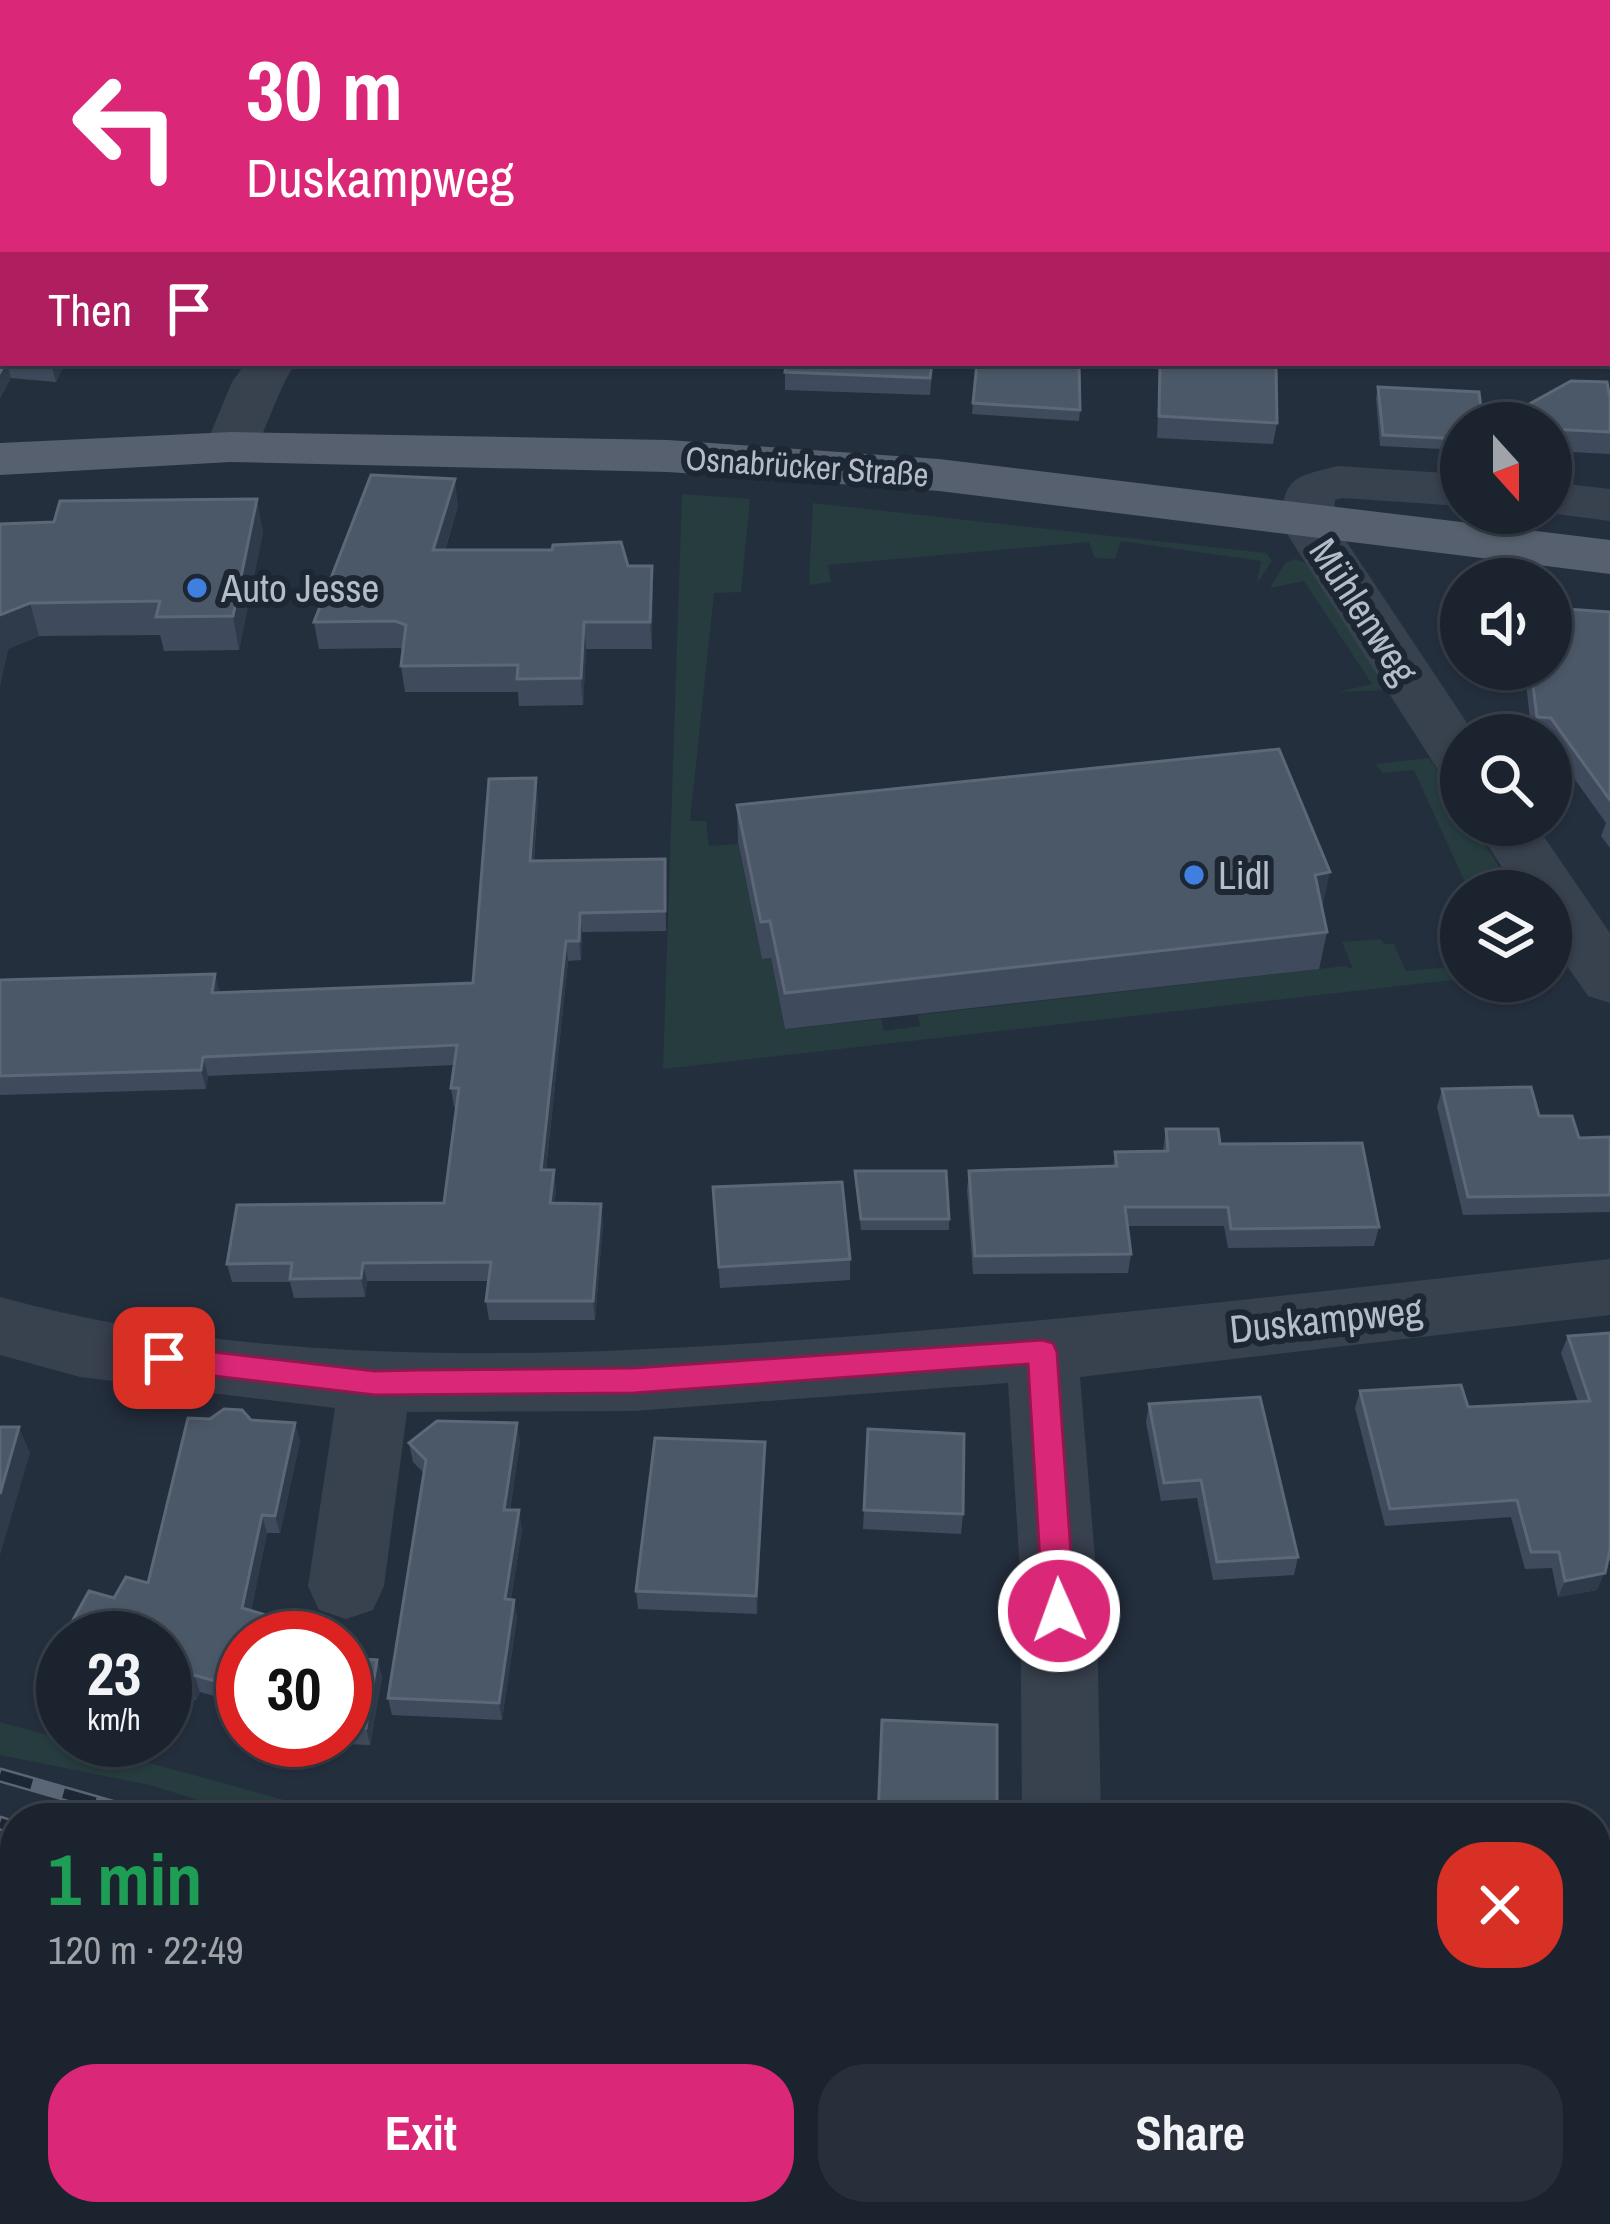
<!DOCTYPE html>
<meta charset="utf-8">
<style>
body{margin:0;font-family:"Archivo Narrow",sans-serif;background:#282f3a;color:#f1f3f6;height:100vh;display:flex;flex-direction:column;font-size:45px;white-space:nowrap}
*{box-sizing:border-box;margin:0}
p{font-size:39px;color:#a0a4aa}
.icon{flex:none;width:66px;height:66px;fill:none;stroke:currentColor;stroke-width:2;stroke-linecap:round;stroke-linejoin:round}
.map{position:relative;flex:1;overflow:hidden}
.panel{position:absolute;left:0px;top:1803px;width:1611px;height:423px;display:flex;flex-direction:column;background:#1b232e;border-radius:48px 48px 0 0;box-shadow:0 3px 9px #0004,0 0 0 3px #39404a}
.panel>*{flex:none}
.hud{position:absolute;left:0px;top:0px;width:1611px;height:366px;box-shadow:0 3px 9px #0004,0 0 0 3px #39404a;background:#db2777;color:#fff;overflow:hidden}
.needle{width:78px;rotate:159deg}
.fabs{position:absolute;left:1440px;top:402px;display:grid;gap:24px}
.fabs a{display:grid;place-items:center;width:132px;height:132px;border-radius:50%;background:#1b232e;box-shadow:0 3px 9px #0004,0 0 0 3px #39404a;font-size:60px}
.speed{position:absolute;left:36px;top:1611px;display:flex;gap:24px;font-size:60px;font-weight:700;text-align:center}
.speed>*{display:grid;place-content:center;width:156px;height:156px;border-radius:50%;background:#1b232e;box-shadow:0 3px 9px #0004,0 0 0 3px #39404a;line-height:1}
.speed small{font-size:30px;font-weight:400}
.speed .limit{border:18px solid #d22;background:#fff;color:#111}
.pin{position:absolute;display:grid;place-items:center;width:102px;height:102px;color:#fff;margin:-51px;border-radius:24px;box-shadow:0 6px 18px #0006}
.me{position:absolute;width:132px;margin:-66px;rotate:358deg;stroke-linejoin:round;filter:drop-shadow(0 0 9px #0008)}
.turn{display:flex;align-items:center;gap:42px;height:252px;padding:0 48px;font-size:54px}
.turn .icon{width:156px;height:156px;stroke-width:2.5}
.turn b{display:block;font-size:84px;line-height:102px}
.then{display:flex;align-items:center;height:114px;padding:0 48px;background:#0003;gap:24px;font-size:45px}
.round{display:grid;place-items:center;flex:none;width:126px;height:126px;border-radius:48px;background:#282f3a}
.summary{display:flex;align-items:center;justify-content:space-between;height:204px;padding:0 48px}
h1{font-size:72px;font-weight:700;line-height:90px;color:#1e9e55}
.action{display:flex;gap:24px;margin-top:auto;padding:24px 48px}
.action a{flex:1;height:138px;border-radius:48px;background:#db2777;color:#fff;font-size:48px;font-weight:700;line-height:138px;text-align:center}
.action a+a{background:#282f3a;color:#f1f3f6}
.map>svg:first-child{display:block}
.green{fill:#263c3f}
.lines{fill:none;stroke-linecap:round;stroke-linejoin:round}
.minor{fill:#38414e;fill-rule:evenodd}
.major{fill:#56606e;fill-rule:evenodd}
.rail-casing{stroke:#5a6575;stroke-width:15}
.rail{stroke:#1d2633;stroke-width:10;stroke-dasharray:33;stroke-linecap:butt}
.wall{fill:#3f4b5c}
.shaded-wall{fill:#2f3b4b}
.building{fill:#4b5868;stroke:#5c6777;stroke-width:3}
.route{fill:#db2777;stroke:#8e194d;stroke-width:3}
.shop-dot{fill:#3f7fe0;stroke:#1d2633;stroke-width:4.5}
.labels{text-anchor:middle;stroke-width:12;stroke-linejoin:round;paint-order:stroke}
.far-street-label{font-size:33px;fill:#b4bcc9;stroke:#1d2633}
.poi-label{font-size:39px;fill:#b4bcc9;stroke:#1d2633;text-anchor:start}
.street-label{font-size:39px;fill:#b4bcc9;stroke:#1d2633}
</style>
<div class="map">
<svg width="1610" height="2224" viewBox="0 0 1610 2224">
<rect width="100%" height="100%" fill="#242f3e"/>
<g class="green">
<polygon points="667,0 1610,0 1610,282 1608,3 663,3"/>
<polygon points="682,494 750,499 741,592 714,593 690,821 706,821 709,846 738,844 762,959 771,958 785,1029 881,1019 884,1031 920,1026 918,1015 1345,966 1353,969 1342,942 1381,939 1384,944 1394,944 1406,971 1451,967 1440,939 1451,937 1448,929 1461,928 1461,979 663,1069"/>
<polygon points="813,503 1266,553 1272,561 1257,583 1261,561 1121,541 1115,559 1095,558 1089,542 828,565 831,582 810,585 809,579"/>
<polygon points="1294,559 1308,564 1387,690 1338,692 1372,684 1304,581 1270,588 1285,563"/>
<polygon points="1429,758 1461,807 1461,825 1472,825 1515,891 1469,891 1414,770 1383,773 1375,764"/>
<polygon points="0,1722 299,1804 299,1818 255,1818 150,1785 0,1755"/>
<polygon points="1596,2068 1610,2070 1610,2183 1596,2181"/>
<polygon points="1108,2211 1276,2211 1365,2224 1178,2224"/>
</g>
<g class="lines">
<g class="minor">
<polygon points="628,0 671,0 626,3"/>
<rect x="0" y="170" width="3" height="28"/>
<rect x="1608" y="278" width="2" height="31"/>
<path d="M246 363H296C275 393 269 429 249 458L231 462 213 458 205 447 232 382Z"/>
<path d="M1338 466 1461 474V506L1342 498 1335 500 1334 523 1475 735H1461V778L1440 773 1280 523C1285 476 1294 477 1338 466Z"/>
<polygon points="1551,482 1610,489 1610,521 1548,513"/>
<polygon points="1475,825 1536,825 1610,933 1610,1003 1588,996 1551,943 1551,891 1517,891"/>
<path d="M1610 1259V1315L1080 1377 1096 1570 1101 1818H1025L1022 1812 1020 1570 1008 1383 634 1411 407 1412 384 1586 373 1610 346 1619 319 1610 308 1586 335 1408 80 1377 0 1355V1297C263 1369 544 1358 814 1339 1080 1320 1345 1289 1610 1259Z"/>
<polygon points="0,1880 15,1885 15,1965 0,1960"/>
<polygon points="163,2211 253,2211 252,2224 162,2224"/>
<polygon points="926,2211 1051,2211 1056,2224 931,2224"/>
</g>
<polygon class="major" points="231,432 668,440 939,459 1610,540 1610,574 939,491 668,472 231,462 0,475 0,443"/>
<g class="rail-casing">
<g id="rail">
<polyline points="0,1775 150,1818"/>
<polyline points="0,1823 15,1828"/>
<polyline points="1565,2211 1610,2215"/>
</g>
</g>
<use href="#rail" class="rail"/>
</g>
<g class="wall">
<polygon points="0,224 3,363 65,363 56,382 11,378 0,398"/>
<polygon points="933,363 930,395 785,390 785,372"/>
<polygon points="977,363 1080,410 1079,421 972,414"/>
<polygon points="1160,363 1277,423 1273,444 1157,438"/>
<polygon points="1378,387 1461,423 1461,450 1380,446 1376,398"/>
<polygon points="1610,399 1610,454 1551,451 1551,423"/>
<polygon points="458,506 445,550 628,566 652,566 652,649 586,649 583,705 519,706 518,692 405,692 401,666 403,649 399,648 319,649 314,622"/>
<polygon points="0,524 263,532 239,650 164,651 160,635 39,636 8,649 0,685"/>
<polygon points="1610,612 1610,848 1601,836 1606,823 1551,746 1551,735 1532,735 1525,676 1488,673 1488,669 1551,669"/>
<polygon points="538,798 534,861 665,859 666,931 582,932 581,960 568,961 546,1170 556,1189 554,1204 603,1223 595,1320 489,1320 486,1301 488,1281 367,1281 365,1297 294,1298 290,1282 232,1282 227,1264 444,1203 456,1107 454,1107 451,1088 454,1065 208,1076 206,1089 0,1095 0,980 220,993 473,983"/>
<polygon points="737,805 1322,909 1327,932 1319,969 785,1029 771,958 762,959 738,842"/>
<polygon points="1442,1089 1539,1116 1579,1138 1610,1137 1610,1212 1463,1215 1437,1107"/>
<polygon points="1166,1129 1220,1144 1379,1227 1374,1246 1228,1248 1224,1226 1127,1226 1131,1254 1128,1273 973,1274 967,1190 969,1171 1113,1167 1115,1152 1163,1151"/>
<polygon points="855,1171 949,1219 949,1230 861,1230"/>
<polygon points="713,1187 850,1259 850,1280 720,1288"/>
<polygon points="1610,1333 1610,1561 1607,1561 1597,1590 1558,1597 1552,1568 1525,1569 1511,1517 1385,1526 1355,1408 1360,1391 1468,1407 1578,1402 1561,1353 1568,1336"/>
<polygon points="1149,1404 1298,1557 1294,1575 1213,1580 1197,1498 1161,1501 1146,1422"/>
<polygon points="251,1420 300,1441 280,1533 267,1533 251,1611 269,1616 274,1633 271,1638 243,1638 243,1704 200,1692 196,1700 165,1692 165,1638 114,1598 148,1583"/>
<polygon points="868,1429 963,1514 961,1534 863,1529"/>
<polygon points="520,1442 510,1510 522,1529 511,1599 514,1600 517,1618 502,1720 392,1715 388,1698 424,1473 413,1462 409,1443"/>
<polygon points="765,1442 757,1614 638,1609 636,1591"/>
<polygon points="345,1658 377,1660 382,1677 370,1745 314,1743 313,1740 345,1740"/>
<polygon points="0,1973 15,1975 15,2147 0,2144"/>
</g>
<g class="shaded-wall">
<polygon points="5,363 7,363 11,378 0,398 0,372"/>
<polygon points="52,363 65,363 56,382 51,364"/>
<polygon points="455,479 458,506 436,577 433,550"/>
<polygon points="257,499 263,532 239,650 233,616"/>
<polygon points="652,566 653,593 652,649 650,622"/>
<polygon points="30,603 39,636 8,649 0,685 0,615"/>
<polygon points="584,622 586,649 583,705 581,678"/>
<polygon points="536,778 538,798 532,881 530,861"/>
<polygon points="1330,872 1322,909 1315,875"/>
<polygon points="580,913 582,932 581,960 579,941"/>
<polygon points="566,941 568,961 544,1189 541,1170"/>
<polygon points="215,974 220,993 212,993"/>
<polygon points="203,1057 208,1076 206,1089 201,1070"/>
<polygon points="554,1170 556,1189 552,1222 550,1203"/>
<polygon points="601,1204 603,1223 595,1320 593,1301"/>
<polygon points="363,1263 367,1281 365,1297 361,1278"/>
<polygon points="295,1423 300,1441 280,1533 275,1516"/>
<polygon points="517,1423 520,1442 507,1528 504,1510"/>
<polygon points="19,1427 30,1453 0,1555 0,1494"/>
<polygon points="765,1442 765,1461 757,1614 756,1596"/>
<polygon points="519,1510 522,1529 508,1617 505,1599"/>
<polygon points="262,1515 267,1533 248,1626 242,1608"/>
<polygon points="1605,1573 1597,1590 1558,1597 1565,1581"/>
<polygon points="514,1600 517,1618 502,1720 499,1703"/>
<polygon points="269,1616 274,1633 271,1638 257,1638"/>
<polygon points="377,1660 382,1677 370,1745 366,1728"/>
<polygon points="194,1675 200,1692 196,1700 190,1683"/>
</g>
<g class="building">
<polygon points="0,224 3,224 3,363 5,363 0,372"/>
<polygon points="787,363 932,363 930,378 785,372"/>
<polygon points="977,363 1079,363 1080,410 973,403"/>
<polygon points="1160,363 1220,363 1276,366 1277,423 1159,416"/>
<polygon points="1571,381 1607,382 1610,399 1610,432 1551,429 1551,423 1495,423"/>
<polygon points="1378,387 1479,392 1483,423 1461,423 1461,439 1383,435"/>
<polygon points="371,475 455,479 433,550 552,550 553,545 621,542 628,566 652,566 650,622 584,622 581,678 517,679 518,665 401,666 406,625 395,621 314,622"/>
<polygon points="257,499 233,616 156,617 160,601 30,603 0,615 0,524 54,522 60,501"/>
<polygon points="1551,608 1610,612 1610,800 1551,718 1537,717 1531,669 1551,669"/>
<polygon points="1279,749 1330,872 1315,875 1327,932 785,993 770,921 761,922 737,805"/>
<polygon points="536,778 530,861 665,859 665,911 580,913 579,941 566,941 541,1170 554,1170 550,1203 601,1204 593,1301 486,1301 491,1262 363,1263 361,1278 290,1279 292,1263 227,1264 237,1205 444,1203 459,1088 451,1088 457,1045 203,1057 201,1070 0,1076 0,980 215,974 212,993 473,983 489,779"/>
<polygon points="1531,1087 1539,1116 1572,1116 1579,1138 1610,1137 1610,1195 1468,1197 1442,1089"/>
<polygon points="1166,1129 1218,1129 1220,1144 1362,1143 1379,1227 1231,1229 1228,1207 1125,1207 1131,1254 975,1256 969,1171 1117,1166 1115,1152 1168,1151"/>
<polygon points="855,1171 946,1171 949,1219 861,1219"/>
<polygon points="842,1182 850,1259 719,1267 713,1187"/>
<polygon points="1610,1333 1610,1549 1605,1573 1565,1581 1559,1552 1531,1552 1517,1500 1390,1509 1360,1391 1461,1385 1468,1407 1590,1401 1568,1336"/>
<polygon points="1260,1397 1298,1557 1217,1562 1201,1480 1164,1483 1149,1404"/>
<polygon points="224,1409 242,1410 251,1420 295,1423 275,1516 262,1515 242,1608 269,1616 257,1638 243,1638 243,1689 194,1675 190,1683 165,1676 165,1638 63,1638 89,1591 114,1598 126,1577 148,1583 188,1418 210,1419"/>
<polygon points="437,1421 517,1423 504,1510 519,1510 505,1599 514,1600 499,1703 388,1698 426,1460 409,1443"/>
<polygon points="0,1427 19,1427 0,1494"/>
<polygon points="868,1429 964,1434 963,1514 864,1510"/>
<polygon points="655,1438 765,1442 756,1596 636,1591"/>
<polygon points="345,1658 377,1660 366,1728 345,1727"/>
<polygon points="882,1720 997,1725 997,1818 878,1818"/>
<polygon points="1210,1808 1334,1810 1335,1818 1211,1818"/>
<polygon points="0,1973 15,1975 15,2133 0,2130"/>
</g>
<polygon class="route" points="1042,1340 1053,1343 1057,1352 1075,1611 1070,1621 1059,1625 1047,1621 1043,1611 1028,1364 634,1393 375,1395 164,1370 154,1367 149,1358 154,1350 164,1346 375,1371 418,1370 634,1368"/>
<g class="shop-dot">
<circle cx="197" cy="588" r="12"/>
<circle cx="1194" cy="875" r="12"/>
</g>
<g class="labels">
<g class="far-street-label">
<text transform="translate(807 466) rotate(4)" y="12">Osnabrücker Straße</text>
</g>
<g class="poi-label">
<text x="221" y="602">Auto Jesse</text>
<text x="1218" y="889">Lidl</text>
</g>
<g class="street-label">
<text transform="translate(1364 611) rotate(57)" y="14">Mühlenweg</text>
<text transform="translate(1326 1319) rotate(-6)" y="14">Duskampweg</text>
</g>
</g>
</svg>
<div class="fabs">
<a><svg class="needle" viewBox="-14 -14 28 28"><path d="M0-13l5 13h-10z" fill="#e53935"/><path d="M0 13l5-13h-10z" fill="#a0a4aa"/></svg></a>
<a><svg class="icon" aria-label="sound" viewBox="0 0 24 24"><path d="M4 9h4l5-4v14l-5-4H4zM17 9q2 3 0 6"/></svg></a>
<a><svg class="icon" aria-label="search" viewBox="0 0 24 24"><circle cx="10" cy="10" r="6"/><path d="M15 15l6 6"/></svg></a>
<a><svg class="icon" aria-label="layers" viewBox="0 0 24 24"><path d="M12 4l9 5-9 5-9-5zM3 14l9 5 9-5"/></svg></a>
</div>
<div class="speed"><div>23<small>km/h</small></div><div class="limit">30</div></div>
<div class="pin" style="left:164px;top:1358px;background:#d93025"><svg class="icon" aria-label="arrive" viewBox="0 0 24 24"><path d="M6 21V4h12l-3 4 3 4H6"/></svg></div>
<svg class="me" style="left:1059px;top:1611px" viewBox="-20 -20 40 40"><circle r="17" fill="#db2777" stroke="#fff" stroke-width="3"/><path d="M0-11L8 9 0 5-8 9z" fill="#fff"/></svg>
<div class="hud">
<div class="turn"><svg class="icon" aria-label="left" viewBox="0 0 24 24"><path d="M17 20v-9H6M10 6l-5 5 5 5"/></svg><div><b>30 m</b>Duskampweg</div></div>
<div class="then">Then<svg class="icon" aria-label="arrive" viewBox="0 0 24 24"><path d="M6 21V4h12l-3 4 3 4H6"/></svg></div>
</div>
<section class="panel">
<div class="summary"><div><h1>1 min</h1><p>120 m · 22:49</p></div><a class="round" style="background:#d93025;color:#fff"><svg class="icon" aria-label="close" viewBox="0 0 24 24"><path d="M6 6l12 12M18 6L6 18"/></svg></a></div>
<div class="action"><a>Exit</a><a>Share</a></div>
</section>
</div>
